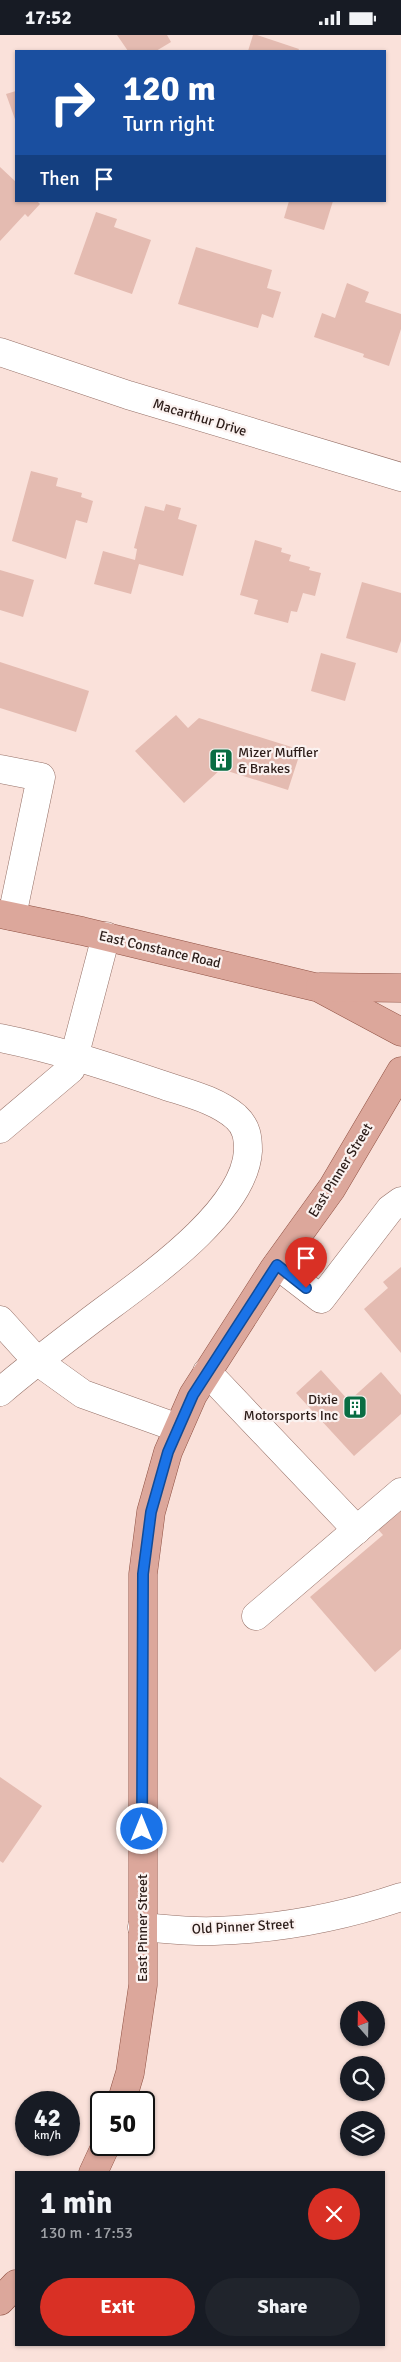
<!DOCTYPE html>
<meta charset="utf-8">
<style>
body{margin:0;font-family:Signika,sans-serif;background:#20242c;color:#f1f3f6;height:100vh;display:flex;flex-direction:column;font-size:19px;white-space:nowrap}
*{box-sizing:border-box;margin:0}
p{font-size:16px;color:#9ea1a6}
.icon{flex:none;width:28px;height:28px;fill:none;stroke:currentColor;stroke-width:2;stroke-linecap:round;stroke-linejoin:round}
.map{position:relative;flex:1;overflow:hidden}
.side{position:absolute;left:15px;top:2136px;width:370px;height:175px;display:flex;flex-direction:column;background:#171b24;border-radius:0px;box-shadow:0 1px 4px #0004}
.side>*{flex:none}
.hud{position:absolute;left:15px;top:15px;width:371px;height:152px;border-radius:0px;box-shadow:0 1px 4px #0004;background:#1a4fa0;color:#fff;overflow:hidden}
.needle{width:32px;rotate:340deg}
.buttons{position:absolute;left:340px;top:1966px;display:grid;gap:10px}
.buttons a{display:grid;place-items:center;width:45px;height:45px;border-radius:50%;background:#171b24;box-shadow:0 1px 4px #0004;font-size:25px}
.speed{position:absolute;left:15px;top:2056px;display:flex;gap:10px;font-size:25px;font-weight:700;text-align:center}
.speed>*{display:grid;place-content:center;width:65px;height:65px;border-radius:50%;background:#171b24;box-shadow:0 1px 4px #0004;line-height:1}
.speed small{font-size:12px;font-weight:400}
.speed .limit{border:2px solid #111;border-radius:8px;background:#fff;color:#111}
.pin{position:absolute;display:grid;place-items:center;width:42px;height:42px;color:#fff;margin:-51px -21px;border-radius:50% 50% 50% 0;rotate:-45deg;box-shadow:0 0 5px #0007}
.pin .icon{rotate:45deg}
.me{position:absolute;width:55px;margin:-28px;rotate:0deg;stroke-linejoin:round;filter:drop-shadow(0 0 4px #0008)}
.turn{display:flex;align-items:center;gap:18px;height:105px;padding:0 25px;font-size:22px}
.turn .icon{width:65px;height:65px;stroke-width:2.5}
.turn b{display:block;font-size:35px;line-height:42px}
.then{display:flex;align-items:center;height:48px;padding:0 25px;background:#0003;gap:10px;font-size:19px}
.round{display:grid;place-items:center;flex:none;width:52px;height:52px;border-radius:26px;background:#20242c}
.overview{display:flex;align-items:center;justify-content:space-between;height:85px;padding:0 25px}
h1{font-size:30px;font-weight:700;line-height:38px}
.cta{display:flex;gap:10px;margin-top:auto;padding:10px 25px}
.cta a{flex:1;height:58px;border-radius:30px;background:#d93025;color:#fff;font-size:20px;font-weight:700;line-height:58px;text-align:center}
.cta a+a{background:#20242c;color:#f1f3f6}
.status{display:flex;justify-content:space-between;align-items:center;height:35px;padding:0 25px;background:#171b24;direction:ltr}
.status svg{height:14px;fill:currentColor}
.map>svg:first-child{display:block}
.building{fill:#e4bbb1}
.lines{fill:none;stroke-linecap:round;stroke-linejoin:round}
.minor-casing{stroke:#957067;stroke-width:29}
.major-casing{stroke:#8f5143;stroke-width:29}
.minor{stroke:#fff;stroke-width:28}
.major{stroke:#dca79b;stroke-width:28}
.route-casing{stroke:#114b97;stroke-width:12}
.route{stroke:#1a73e8;stroke-width:9}
.labels{text-anchor:middle;stroke-width:4.5;stroke-linejoin:round;paint-order:stroke}
.street-label{font-size:14px;fill:#2c1d19;stroke:#fbf2f0}
.poi-label{font-size:14px;fill:#2c1d19;stroke:#fbf2f0;text-anchor:start}
</style>
<div class="status"><b>17:52</b><svg viewBox="0 0 49 12"><path d="M0 12V9h3v3zM5 12V6h3v6zM10 12V3h3v9zM15 12V0h3v12zM26 1h20v11H26zM47 4h2v5h-2z"/></svg></div>
<div class="map">
<svg width="401" height="2327" viewBox="0 0 401 2327">
<rect width="100%" height="100%" fill="#fae1da"/>
<g class="building">
<polygon points="117,0 167,0 171,7 156,16 128,16"/>
<polygon points="253,0 257,0 299,14 298,16 248,16"/>
<polygon points="16,56 16,87 6,59"/>
<polygon points="0,132 16,147 16,166 37,166 40,169 28,182 25,179 0,206"/>
<polygon points="289,166 333,166 324,195 284,183"/>
<polygon points="96,177 117,184 114,192 151,205 132,259 74,239"/>
<polygon points="196,212 272,235 267,253 281,257 273,283 262,279 258,293 178,269"/>
<polygon points="347,248 369,257 365,267 401,279 401,294 389,331 363,322 364,319 314,302 322,278 335,283"/>
<polygon points="31,436 58,443 56,451 82,458 81,462 93,466 87,488 76,485 66,524 12,506"/>
<polygon points="166,469 181,473 178,484 197,490 183,541 139,529 131,559 94,549 103,516 135,525 137,514 134,513 145,471 164,476"/>
<polygon points="255,505 282,513 281,517 291,520 289,526 310,532 309,535 321,538 315,561 303,558 297,577 291,576 288,588 254,579 258,565 240,560"/>
<polygon points="0,535 34,545 23,582 0,575"/>
<polygon points="362,547 401,558 401,606 397,618 346,603"/>
<polygon points="321,618 356,628 345,666 311,656"/>
<polygon points="0,627 89,656 76,697 0,673"/>
<polygon points="176,680 188,693 199,683 301,715 288,755 221,734 184,768 135,716"/>
<polygon points="401,1232 401,1318 364,1274 388,1253 383,1247"/>
<polygon points="321,1335 349,1366 381,1337 401,1360 401,1379 354,1421 296,1358"/>
<polygon points="401,1468 401,1614 375,1637 310,1562 383,1500 375,1491"/>
<polygon points="0,1742 42,1771 3,1828 0,1826"/>
</g>
<g class="lines">
<g class="minor-casing">
<g id="minor">
<polyline points="0,317 128,360 401,442"/>
<polyline points="0,734 41,742 12,881"/>
<path d="M0 1003C55 1014 107 1031 160 1049 186 1058 215 1064 236 1082 247 1092 248 1103 248 1116 244 1181 135 1251 86 1289 57 1311 28 1333 0 1357"/>
<polyline points="0,1094 71,1034 106,901"/>
<polyline points="277,1230 321,1264 390,1174 401,1166"/>
<polyline points="0,1285 37,1326 83,1359 178,1393"/>
<polyline points="207,1337 357,1495"/>
<polyline points="256,1581 401,1457"/>
<path d="M142 1892C166 1894 191 1897 214 1896 280 1894 339 1883 401 1862"/>
</g>
</g>
<g class="major-casing">
<g id="major">
<polyline points="0,879 82,896 319,953 401,997"/>
<polyline points="320,952 401,953"/>
<polyline points="121,2068 130,2038 143,1950 143,1539 151,1477 168,1417 193,1360 273,1235 332,1153 401,1036"/>
<polyline points="93,2138 106,2110"/>
<polyline points="0,2266 16,2249"/>
</g>
</g>
<use href="#minor" class="minor"/>
<use href="#major" class="major"/>
</g>
<g class="lines">
<g class="route-casing">
<polyline id="route" points="142,1794 143,1539 151,1477 168,1417 193,1360 277,1230 306,1253"/>
</g>
<use href="#route" class="route"/>
</g>
<defs>
<g id="building-square" transform="scale(1.25)"><rect x="-9" y="-9" width="18" height="18" rx="4" fill="#096d43" stroke="#fbf2f0"/><path d="M-4-6H4V6H1V3H-1V6H-4ZM-2.5-4.3h1.7v1.8h-1.7ZM.8-4.3h1.7v1.8H.8ZM-2.5-1h1.7V.8h-1.7ZM.8-1h1.7V.8H.8Z" fill="#fff"/></g>
</defs>
<g fill-rule="evenodd">
<use href="#building-square" x="221" y="725"/>
<use href="#building-square" x="355" y="1372"/>
</g>
<g class="labels">
<g class="street-label">
<text transform="translate(200 382) rotate(17)" y="5">Macarthur Drive</text>
<text transform="translate(160 914) rotate(13)" y="5">East Constance Road</text>
<text transform="translate(340 1135) rotate(-58)" y="5">East Pinner Street</text>
<text transform="translate(243 1891) rotate(-3)" y="5">Old Pinner Street</text>
<text transform="translate(142 1893) rotate(-90)" y="5">East Pinner Street</text>
</g>
<g class="poi-label">
<text x="238" y="722">Mizer Muffler<tspan x="238" dy="16">&amp; Brakes</tspan></text>
<text x="338" y="1369" text-anchor="end">Dixie<tspan x="338" dy="16">Motorsports Inc</tspan></text>
</g>
</g>
</svg>
<div class="buttons">
<a><svg class="needle" viewBox="-14 -14 28 28"><path d="M0-13l5 13h-10z" fill="#e53935"/><path d="M0 13l5-13h-10z" fill="#9ea1a6"/></svg></a>
<a><svg class="icon" aria-label="search" viewBox="0 0 24 24"><circle cx="10" cy="10" r="6"/><path d="M15 15l6 6"/></svg></a>
<a><svg class="icon" aria-label="layers" viewBox="0 0 24 24"><path d="M12 4l9 5-9 5-9-5zM3 14l9 5 9-5"/></svg></a>
</div>
<div class="speed"><div>42<small>km/h</small></div><div class="limit">50</div></div>
<div class="pin" style="left:306px;top:1253px;background:#d93025"><svg class="icon" aria-label="arrive" viewBox="0 0 24 24"><path d="M6 21V4h12l-3 4 3 4H6"/></svg></div>
<svg class="me" style="left:142px;top:1794px" viewBox="-20 -20 40 40"><circle r="17" fill="#1a73e8" stroke="#fff" stroke-width="3"/><path d="M0-11L8 9 0 5-8 9z" fill="#fff"/></svg>
<div class="hud">
<div class="turn"><svg class="icon" aria-label="right" viewBox="0 0 24 24"><path d="M7 20v-9h11M14 6l5 5-5 5"/></svg><div><b>120 m</b>Turn right</div></div>
<div class="then">Then<svg class="icon" aria-label="arrive" viewBox="0 0 24 24"><path d="M6 21V4h12l-3 4 3 4H6"/></svg></div>
</div>
<section class="side">
<div class="overview"><div><h1>1 min</h1><p>130 m · 17:53</p></div><a class="round" style="background:#d93025;color:#fff"><svg class="icon" aria-label="close" viewBox="0 0 24 24"><path d="M6 6l12 12M18 6L6 18"/></svg></a></div>
<div class="cta"><a>Exit</a><a>Share</a></div>
</section>
</div>
